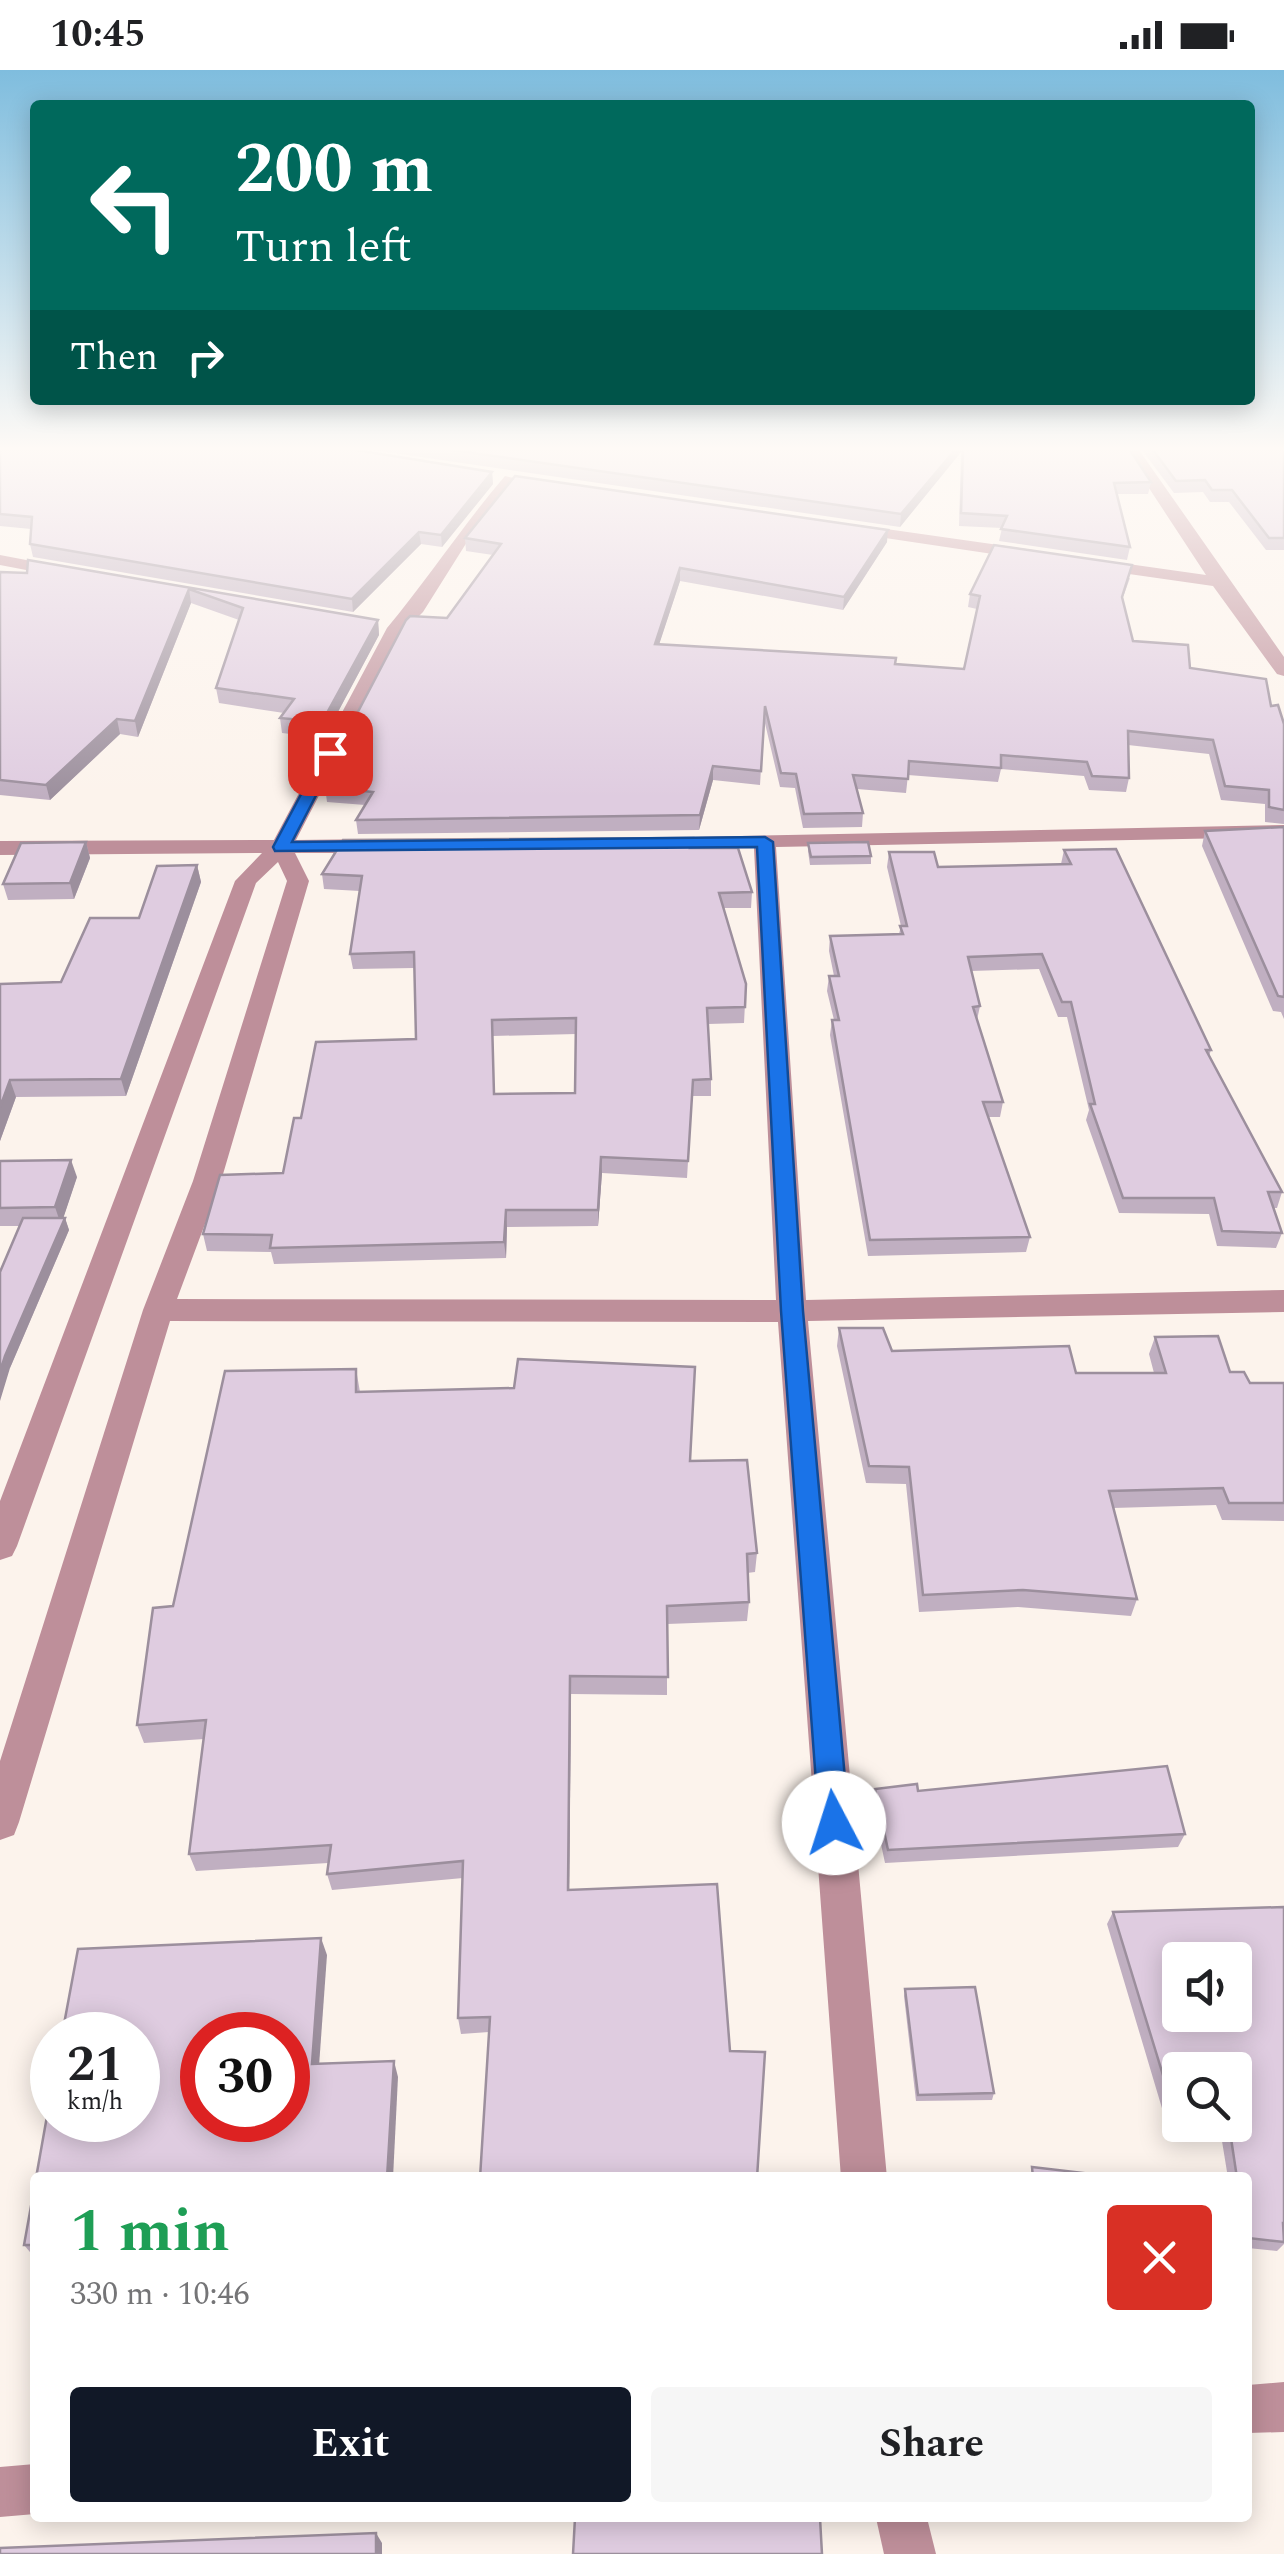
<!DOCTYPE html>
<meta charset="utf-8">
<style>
body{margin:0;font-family:Spectral,serif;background:#f6f6f6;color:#202124;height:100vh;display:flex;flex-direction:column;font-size:38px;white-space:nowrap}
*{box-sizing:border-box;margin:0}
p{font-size:32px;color:#757577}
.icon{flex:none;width:55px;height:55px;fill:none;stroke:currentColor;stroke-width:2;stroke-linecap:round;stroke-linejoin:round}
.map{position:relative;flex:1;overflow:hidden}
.drawer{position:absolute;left:30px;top:2102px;width:1222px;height:350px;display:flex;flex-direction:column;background:#fff;border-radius:10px;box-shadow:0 5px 25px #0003}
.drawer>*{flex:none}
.top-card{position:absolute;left:30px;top:30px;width:1225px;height:305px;border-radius:10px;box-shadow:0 5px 25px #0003;background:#00695c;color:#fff;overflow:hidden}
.buttons{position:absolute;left:1162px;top:1872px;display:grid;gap:20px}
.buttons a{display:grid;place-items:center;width:90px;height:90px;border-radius:10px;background:#fff;box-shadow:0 5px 25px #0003;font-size:50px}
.speed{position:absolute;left:30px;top:1942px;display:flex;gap:20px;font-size:50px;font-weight:700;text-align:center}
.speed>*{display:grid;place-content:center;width:130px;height:130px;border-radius:50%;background:#fff;box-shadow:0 5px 25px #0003;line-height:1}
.speed small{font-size:25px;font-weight:400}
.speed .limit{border:15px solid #d22;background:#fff;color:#111}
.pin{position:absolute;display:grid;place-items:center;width:85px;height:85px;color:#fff;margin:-42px;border-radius:20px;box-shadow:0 5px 15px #0006}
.me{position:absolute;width:110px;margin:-55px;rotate:355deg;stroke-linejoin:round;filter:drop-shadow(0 0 8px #0008)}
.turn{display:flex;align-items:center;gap:35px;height:210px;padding:0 40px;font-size:45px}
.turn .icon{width:130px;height:130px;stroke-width:2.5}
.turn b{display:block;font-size:70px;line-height:85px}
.then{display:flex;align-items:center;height:95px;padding:0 40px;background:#0003;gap:20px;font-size:38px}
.round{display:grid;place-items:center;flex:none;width:105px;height:105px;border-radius:10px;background:#f6f6f6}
.summary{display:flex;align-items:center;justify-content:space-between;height:170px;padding:0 40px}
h1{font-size:60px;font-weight:700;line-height:75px;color:#1e9e55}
.cta{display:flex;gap:20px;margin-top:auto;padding:20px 40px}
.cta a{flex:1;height:115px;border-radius:10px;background:#111827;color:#fff;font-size:40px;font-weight:700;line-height:115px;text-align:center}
.cta a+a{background:#f6f6f6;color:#202124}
.status{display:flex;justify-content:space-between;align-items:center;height:70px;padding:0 50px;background:#fff;direction:ltr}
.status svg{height:28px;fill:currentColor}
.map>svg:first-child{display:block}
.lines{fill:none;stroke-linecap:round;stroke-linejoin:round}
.minor{fill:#be8f9a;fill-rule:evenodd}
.wall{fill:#c0afc1;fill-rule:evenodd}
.shaded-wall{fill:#9c8f9d}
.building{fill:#dfcce0;stroke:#9c8f9d;stroke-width:2.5;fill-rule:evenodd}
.route{fill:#1a73e8;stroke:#114b97;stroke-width:2.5}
</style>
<div class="status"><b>10:45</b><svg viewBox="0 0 49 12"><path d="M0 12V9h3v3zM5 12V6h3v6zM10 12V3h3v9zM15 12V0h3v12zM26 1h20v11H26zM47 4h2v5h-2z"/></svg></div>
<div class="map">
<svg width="1284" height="2484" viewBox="0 0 1284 2484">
<rect width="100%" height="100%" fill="#fcf3ec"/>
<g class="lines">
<g class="minor">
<polygon points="1124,380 1139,380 1284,587 1284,606 1277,604 1213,516 1087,498 1087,490 1093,489 1206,505"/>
<path d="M505 406 518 409 467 472 423 542 404 561 296 770 377 769 388 776 377 783H295L309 811 221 1111 177 1229 776 1230 754 778 653 780 642 773 645 768 1284 755V767L776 777 806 1230 1284 1220V1242L808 1251 887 2108H841L778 1252 170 1251 19 1752 14 1765 0 1770V1691L143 1240 193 1111 287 811 278 792 256 813 17 1476 12 1486 0 1490V1431L235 811 262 783 0 785V771L274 770 387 558C428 509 463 455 505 406Z"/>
<polygon points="851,454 1033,480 1041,485 1033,490 845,462 845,456"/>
<polygon points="0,485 68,498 77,503 68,508 0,495"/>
<polygon points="1284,2312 1284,2362 1248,2363 1248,2315"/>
<polygon points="35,2394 35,2444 0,2447 0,2397"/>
<polygon points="876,2448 927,2448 936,2484 884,2484"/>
</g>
</g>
<g class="wall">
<polygon points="0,380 492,402 493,414 442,477 421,474 353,542 33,487 30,474 31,459 0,456"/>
<polygon points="373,380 1130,380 1151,412 1148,424 1117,424 1130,477 1127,490 999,471 1002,458 959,456 961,382 900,457"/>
<polygon points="1142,380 1284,380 1284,480 1266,480 1229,432 1210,432 1203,422 1174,423"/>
<polygon points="465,468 887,472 843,540 680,511 659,574 964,599 977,539 968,537 970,524 1130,508 1122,530 1133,571 1271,636 1284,654 1284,754 1265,752 1265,734 1221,730 1209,684 1128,675 1129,708 1126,722 1089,720 1084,706 1001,699 998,712 908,705 906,723 857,719 863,743 862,757 803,758 795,718 780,717 764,649 760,715 713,710 699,760 358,764 356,750 365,735 327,732 325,717 351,665 350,657 447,548 493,485 466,481"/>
<polygon points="28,490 378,550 379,565 324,668 282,663 280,648 284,643 219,633 216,618 239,550 191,533 138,667 120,664 50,730 0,725 0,502 27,503"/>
<polygon points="1284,757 1284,949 1281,942 1273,941 1202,776 1205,761"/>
<path d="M693 768V778L752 822 751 838H723L746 914 744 953 708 954 711 1009V1026H692L687 1108 602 1103 598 1156 507 1157 506 1188 274 1194 271 1182 207 1181 203 1164 283 1103 301 1048 416 969 414 898 353 899 350 884 360 821 324 819 322 804ZM576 964 575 1023 494 1024 493 966Z"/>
<polygon points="86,772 90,788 74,829 8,830 3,814"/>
<polygon points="808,773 871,786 871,794 810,795 808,781"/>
<polygon points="1064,780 1211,980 1209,986 1282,1122 1277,1138 1273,1138 1282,1163 1276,1178 1217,1176 1209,1144 1119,1143 1086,1050 1089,1040 1067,947 1058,947 1039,899 971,901 980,936 977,950 1003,1032 1000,1047 988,1047 1030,1167 1026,1182 868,1186 830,965 832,950 834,950 827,921 829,906 834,906 829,881 830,866 899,864 901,856 887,797 889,782 938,797 1061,794"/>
<polygon points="197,795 201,812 126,1026 16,1027 0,1071 0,914 61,912 139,848"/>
<polygon points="0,1091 77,1107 63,1148 65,1148 69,1160 10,1298 20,1156 0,1156"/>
<polygon points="839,1258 892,1281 1076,1303 1154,1303 1149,1284 1155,1267 1250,1313 1284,1313 1284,1451 1222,1450 1216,1435 1113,1438 1137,1529 1131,1546 1018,1537 919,1542 906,1414 866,1413 837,1276"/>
<polygon points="356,1299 360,1322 690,1391 757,1483 755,1502 747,1503 749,1532 747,1551 667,1554 667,1625 571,1624 569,1820 730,1981 757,2108 489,1962 461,1964 458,1948 463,1808 332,1820 327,1804 328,1793 196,1801 189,1784 204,1669 144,1673 137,1655 173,1536"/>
<polygon points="875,1719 918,1721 1185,1764 1178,1777 885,1793 872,1732"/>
<polygon points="1284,1837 1284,2174 1277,2181 1248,2178 1248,2108 1228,2108 1221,2065 1170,2065 1107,1854 1113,1842"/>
<polygon points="905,1919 994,2023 992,2030 916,2031 904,1926"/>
<polygon points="35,2114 35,2188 24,2175"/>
</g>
<g class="shaded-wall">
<polygon points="955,380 962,380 961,382 900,457 901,444"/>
<polygon points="492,402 493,414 442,477 441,465"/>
<polygon points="888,460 887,472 843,540 844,527"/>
<polygon points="419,462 421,474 353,542 352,529"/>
<polygon points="680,498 680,511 655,587 655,574"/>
<polygon points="189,519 191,533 138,667 135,651"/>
<polygon points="378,550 379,565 324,668 322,652"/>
<polygon points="117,649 120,664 50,730 46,715"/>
<polygon points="713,696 713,710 699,760 700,745"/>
<polygon points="86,772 90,788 74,829 70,813"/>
<polygon points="197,795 201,812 126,1026 121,1009"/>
<polygon points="10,1010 16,1027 0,1071 0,1037"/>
<polygon points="601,1087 602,1103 598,1156 598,1140"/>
<polygon points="71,1090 77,1107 61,1155 55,1137"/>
<polygon points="506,1140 507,1157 506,1188 504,1172"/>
<polygon points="65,1148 69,1160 10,1298 0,1331 0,1302 5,1286"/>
<polygon points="570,1606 571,1624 569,1837 568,1820"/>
<polygon points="321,1868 327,1885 318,2010 312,1994"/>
<polygon points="394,1991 398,2007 393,2108 387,2108"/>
<polygon points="376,2463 382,2473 382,2484 376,2484"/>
</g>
<g class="building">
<polygon points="0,380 356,380 492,402 441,465 419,462 352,529 30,474 32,447 0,444"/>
<polygon points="452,380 955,380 901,444"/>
<polygon points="963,380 1130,380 1151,412 1114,413 1130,477 1001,459 1007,446 961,443"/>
<polygon points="1153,380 1284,380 1284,468 1269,468 1232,420 1212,420 1205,410 1176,411"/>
<polygon points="515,406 888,460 844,527 680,498 655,574 896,588 895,594 964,599 980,526 970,524 994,475 1132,495 1122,527 1133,571 1188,575 1190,598 1266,609 1271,636 1278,635 1284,654 1284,740 1269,737 1269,720 1225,716 1213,670 1128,661 1129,708 1092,706 1087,692 1001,685 1001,698 909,691 908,709 853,705 863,743 804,744 796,704 781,703 765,636 761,701 713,696 700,745 356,750 373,722 325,717 355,657 350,657 406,550 410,546 447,548 501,474 465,468"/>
<polygon points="28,490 378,550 322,652 280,648 294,629 216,618 243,538 189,519 135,651 117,649 46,715 0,710 0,502 27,503"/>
<polygon points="1284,757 1284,927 1278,926 1205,761"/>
<path d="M693 768 690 778H738L752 822 719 823 746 914 745 937 707 938 711 1009 693 1010 688 1091 601 1087 598 1140H506L504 1172 270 1178 272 1165 203 1164 220 1105 283 1103 294 1048H301L316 972 416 969 414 882 350 884 362 806 322 804 343 770ZM576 948 575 1023 494 1024 492 950Z"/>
<polygon points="86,772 70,813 3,814 21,773"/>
<polygon points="868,772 871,786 811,787 808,773"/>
<polygon points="1116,779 1211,980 1206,980 1282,1122 1268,1122 1282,1163 1222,1161 1214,1128 1123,1128 1090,1034 1095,1034 1071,932 1062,932 1042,884 968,887 980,936 973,937 1003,1032 983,1032 1030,1167 870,1170 832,950 839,950 829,906 839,906 830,866 903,864 900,856 907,856 889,782 934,782 938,797 1071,794 1064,780"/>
<polygon points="197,795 121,1009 10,1010 0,1037 0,914 61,912 90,848 139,848 157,796"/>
<polygon points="71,1090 55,1137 0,1138 0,1091"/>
<polygon points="23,1148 65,1148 5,1286 0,1302 0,1202"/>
<polygon points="839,1258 883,1258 892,1281 1069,1276 1076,1303 1166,1303 1155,1267 1218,1266 1230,1302 1244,1302 1250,1313 1284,1313 1284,1433 1229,1433 1223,1418 1109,1421 1137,1529 1023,1520 923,1525 909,1397 869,1396"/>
<polygon points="518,1289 695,1297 690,1391 747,1390 757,1483 747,1484 749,1532 667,1536 668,1607 570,1606 568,1820 717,1814 730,1981 765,1982 757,2108 480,2108 490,1947 458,1948 463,1791 327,1804 331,1775 189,1784 206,1650 137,1655 153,1538 173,1536 225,1301 356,1299 356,1322 514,1318"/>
<polygon points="1167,1696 1185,1764 888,1780 875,1719 917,1714 918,1721"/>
<path d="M1284 1837V2153H1283L1284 2172 1248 2168V2108H1237L1229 2055H1235V2000H1180V2054H1178L1113 1842ZM1180 1890H1235V1945H1180Z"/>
<path d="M321 1868 312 1994 394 1991 387 2108H36L52 2018V2050H138V1965H62L78 1879ZM202 1965H288V2050H202Z"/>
<polygon points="975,1917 994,2023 918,2025 905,1919"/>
<polygon points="1032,2097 1084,2103 1084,2108 1033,2108"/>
<polygon points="35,2114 35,2175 24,2175"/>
<polygon points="575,2448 820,2448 822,2484 573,2484"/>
<polygon points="376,2463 376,2484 0,2484 0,2478"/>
</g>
<linearGradient id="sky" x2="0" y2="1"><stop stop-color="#7fbdde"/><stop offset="0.52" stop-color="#fefaf6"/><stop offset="1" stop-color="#fefaf6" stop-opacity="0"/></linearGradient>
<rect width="1284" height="728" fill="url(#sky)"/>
<polygon class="route" points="330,679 338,683 292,772 765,767 773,772 803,1241 849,1753 845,1763 834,1767 824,1763 819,1753 781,1241 757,777 275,781 273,777 323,683"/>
</svg>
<div class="buttons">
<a><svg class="icon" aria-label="sound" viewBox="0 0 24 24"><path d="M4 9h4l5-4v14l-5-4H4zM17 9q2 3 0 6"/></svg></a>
<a><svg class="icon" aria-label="search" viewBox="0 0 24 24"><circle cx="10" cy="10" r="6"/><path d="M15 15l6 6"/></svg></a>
</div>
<div class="speed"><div>21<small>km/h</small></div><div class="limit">30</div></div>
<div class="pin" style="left:330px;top:683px;background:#d93025"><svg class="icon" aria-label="arrive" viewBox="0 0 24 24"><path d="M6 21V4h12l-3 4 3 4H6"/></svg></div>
<svg class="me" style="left:834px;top:1753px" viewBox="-20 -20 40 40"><circle r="19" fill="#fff"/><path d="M0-13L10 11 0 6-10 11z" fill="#1a73e8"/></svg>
<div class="top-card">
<div class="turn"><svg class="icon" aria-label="left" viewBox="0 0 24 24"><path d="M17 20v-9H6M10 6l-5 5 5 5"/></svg><div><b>200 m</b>Turn left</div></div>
<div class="then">Then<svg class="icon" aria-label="right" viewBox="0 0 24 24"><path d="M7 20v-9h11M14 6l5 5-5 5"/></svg></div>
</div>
<section class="drawer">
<div class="summary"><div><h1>1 min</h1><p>330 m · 10:46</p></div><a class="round" style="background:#d93025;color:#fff"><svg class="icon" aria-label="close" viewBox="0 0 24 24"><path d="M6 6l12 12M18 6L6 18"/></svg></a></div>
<div class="cta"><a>Exit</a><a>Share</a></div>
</section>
</div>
